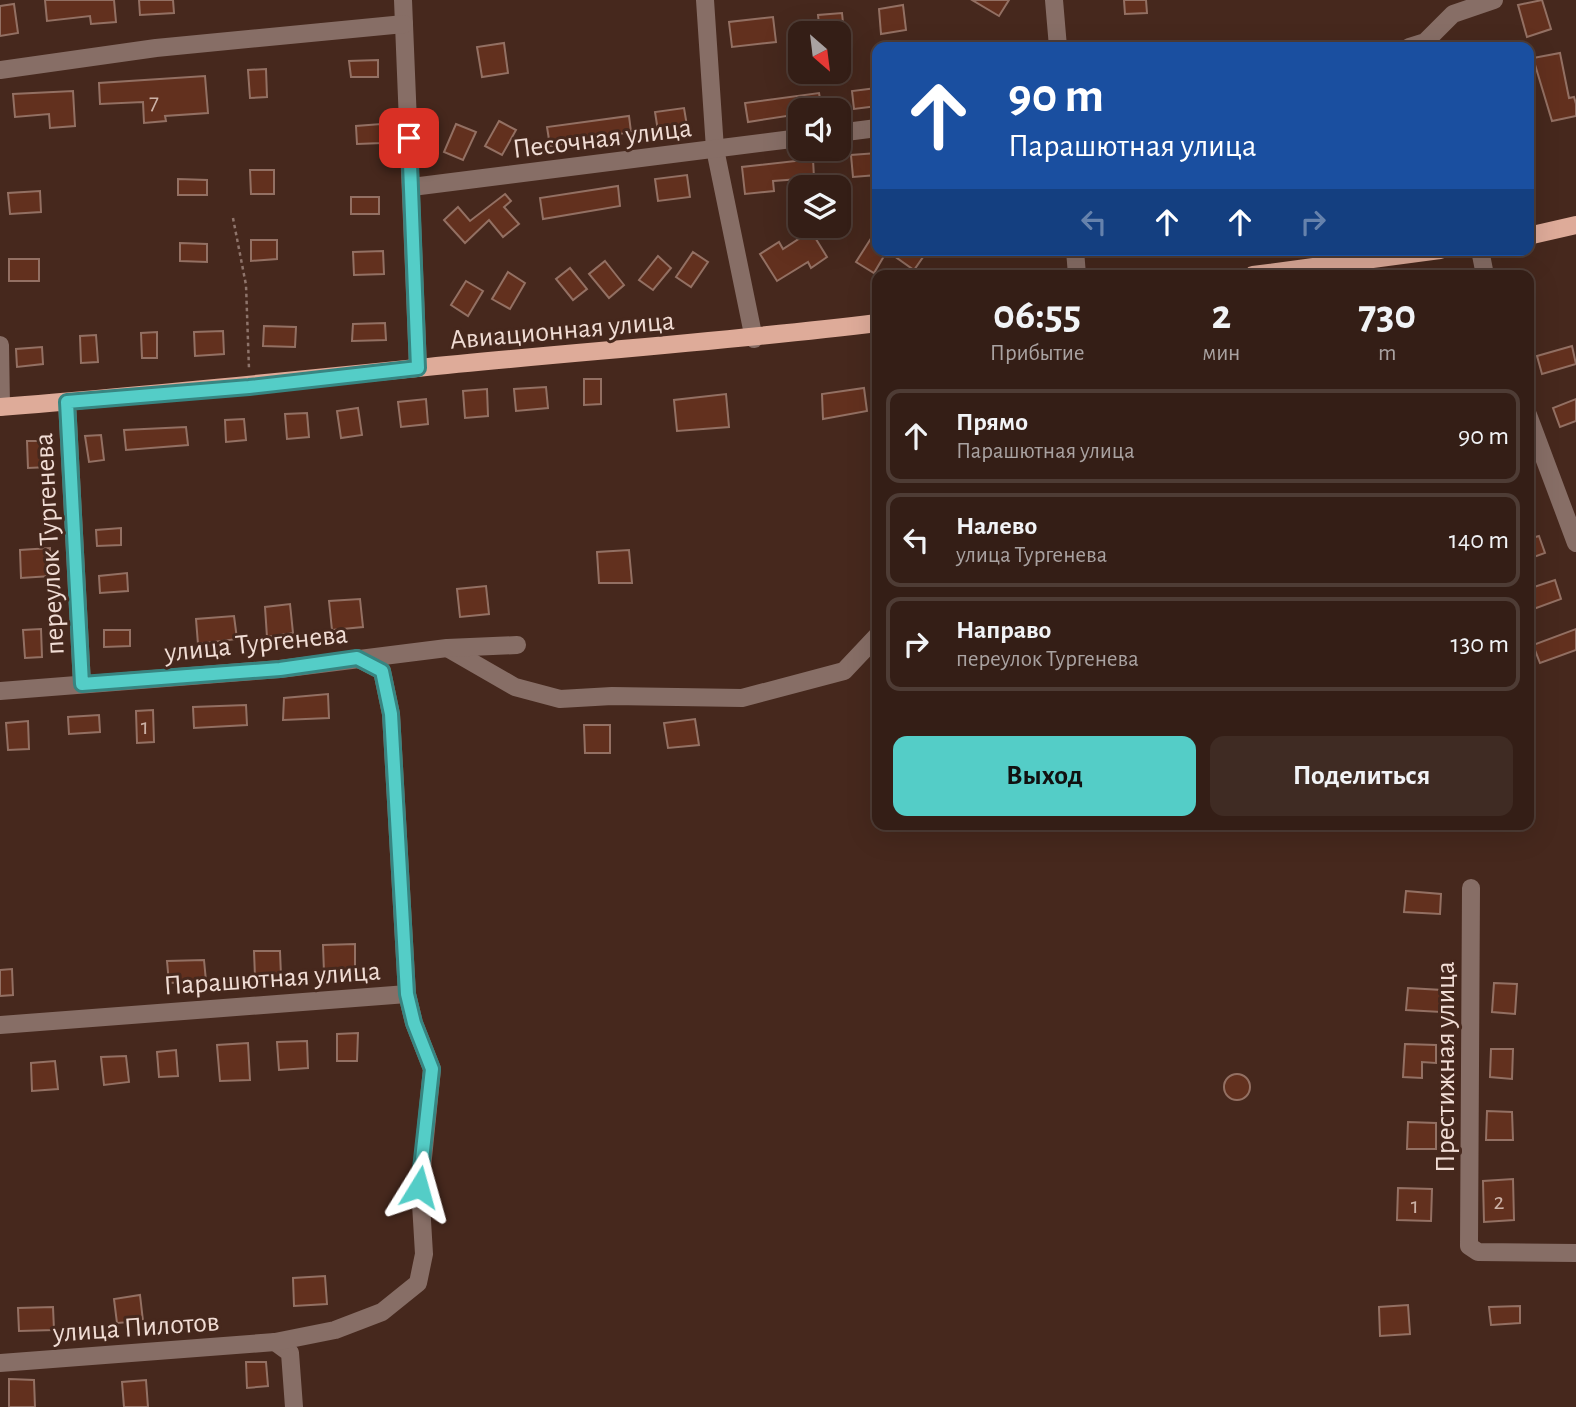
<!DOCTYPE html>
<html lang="ru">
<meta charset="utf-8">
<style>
body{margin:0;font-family:"Alegreya Sans",sans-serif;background:#3f2b23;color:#f1f3f6;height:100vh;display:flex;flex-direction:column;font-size:26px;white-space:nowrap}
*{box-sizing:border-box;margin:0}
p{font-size:23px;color:#a9a2a1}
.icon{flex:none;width:38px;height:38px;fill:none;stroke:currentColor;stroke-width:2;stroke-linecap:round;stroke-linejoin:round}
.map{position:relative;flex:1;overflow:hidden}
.details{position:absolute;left:872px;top:270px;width:662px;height:560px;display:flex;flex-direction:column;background:#341e16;border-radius:14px;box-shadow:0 7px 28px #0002,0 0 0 2px #4e3c35}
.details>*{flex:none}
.guide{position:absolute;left:872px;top:42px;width:662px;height:214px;border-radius:14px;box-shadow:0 7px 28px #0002,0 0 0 2px #4e3c35;background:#1a4fa0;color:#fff;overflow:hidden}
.needle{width:46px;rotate:152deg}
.controls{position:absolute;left:788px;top:21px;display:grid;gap:14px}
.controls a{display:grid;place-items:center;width:63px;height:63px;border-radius:14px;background:#341e16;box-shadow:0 7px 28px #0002,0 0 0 2px #4e3c35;font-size:35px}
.pin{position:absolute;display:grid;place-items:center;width:60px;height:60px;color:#fff;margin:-30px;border-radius:14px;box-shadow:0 4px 10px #0006}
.me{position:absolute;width:77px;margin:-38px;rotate:8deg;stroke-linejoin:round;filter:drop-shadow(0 0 5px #0008)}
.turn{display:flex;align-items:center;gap:24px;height:147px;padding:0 21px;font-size:32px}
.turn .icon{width:91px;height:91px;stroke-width:2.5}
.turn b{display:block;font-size:49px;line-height:60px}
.lanes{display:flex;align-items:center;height:66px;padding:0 21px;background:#0003;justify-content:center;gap:35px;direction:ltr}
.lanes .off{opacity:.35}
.eta{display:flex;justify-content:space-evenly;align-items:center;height:119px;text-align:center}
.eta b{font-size:42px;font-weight:700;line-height:49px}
.button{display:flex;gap:14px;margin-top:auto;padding:14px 21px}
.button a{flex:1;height:80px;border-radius:14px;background:#54cdc7;color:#111;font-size:28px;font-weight:700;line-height:80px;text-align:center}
.button a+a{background:#3f2b23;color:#f1f3f6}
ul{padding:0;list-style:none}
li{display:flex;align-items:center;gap:21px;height:94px;margin:0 14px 10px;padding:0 7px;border:4px solid #4e3c35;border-radius:14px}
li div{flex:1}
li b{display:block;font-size:26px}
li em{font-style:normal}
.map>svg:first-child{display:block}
.building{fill:#62301e;stroke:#937063;stroke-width:2}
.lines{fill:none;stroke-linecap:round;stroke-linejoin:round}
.path{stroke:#8e746b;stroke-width:2.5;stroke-dasharray:3.5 3.5;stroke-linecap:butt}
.minor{stroke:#876e66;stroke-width:18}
.major{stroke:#deab99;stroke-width:18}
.route-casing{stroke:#378581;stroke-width:18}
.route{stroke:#54cdc7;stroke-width:12}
.labels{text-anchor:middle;stroke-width:6;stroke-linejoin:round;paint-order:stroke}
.number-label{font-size:24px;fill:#ccb1a6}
.street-label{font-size:28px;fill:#f0dcd4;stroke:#46281d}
</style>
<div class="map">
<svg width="1576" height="1407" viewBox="0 0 1576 1407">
<rect width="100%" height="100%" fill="#46281d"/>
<g class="building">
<polygon points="45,0 114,0 116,22 91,24 90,16 47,21"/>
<polygon points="139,0 173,0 174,13 140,15"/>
<polygon points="972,0 1009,0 999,16"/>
<polygon points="1124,0 1146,0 1147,13 1125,14"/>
<polygon points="1542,0 1551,29 1527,37 1518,5"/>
<polygon points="14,4 18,33 0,36 0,6"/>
<polygon points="903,5 906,30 881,34 879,9"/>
<polygon points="842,13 844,33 820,33 818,15"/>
<polygon points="773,17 776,42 732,47 729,22"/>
<polygon points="504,43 508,73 482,77 477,47"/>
<polygon points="1560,53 1569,98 1574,97 1576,104 1576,116 1552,121 1533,58"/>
<polygon points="378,60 378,77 351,77 349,61"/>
<polygon points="266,69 267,97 250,98 248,70"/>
<polygon points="205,76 208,113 165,116 166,121 144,123 143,102 100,104 99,83"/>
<polygon points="877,88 877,106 854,109 852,91"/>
<polygon points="73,91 75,126 50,128 49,114 15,117 13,94"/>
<polygon points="819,93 822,110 800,110 800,114 748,122 745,103"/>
<polygon points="684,108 687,126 658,131 655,112"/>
<polygon points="629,116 631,132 550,146 547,127"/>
<polygon points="499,121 516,130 502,155 485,146"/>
<polygon points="381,124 382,143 357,144 356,126"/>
<polygon points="456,124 476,132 463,160 444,152"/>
<polygon points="877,153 877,175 853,177 851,155"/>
<polygon points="813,159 814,178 773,181 774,191 745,194 742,167"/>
<polygon points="250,170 274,170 274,194 251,194"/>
<polygon points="687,175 690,197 658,201 655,179"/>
<polygon points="178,179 207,180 207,195 178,195"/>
<polygon points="618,186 620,206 543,219 540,198"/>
<polygon points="40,191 41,212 10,214 8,193"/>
<polygon points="505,194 511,201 504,207 519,224 503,237 489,220 465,243 444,220 458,207 470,221"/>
<rect x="351" y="197" width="28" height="17"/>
<polygon points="877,229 877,250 928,250 914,270 887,251 874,273 856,262"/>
<polygon points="811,231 827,257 811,268 808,262 777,281 760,254 779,242 783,249"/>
<polygon points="251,240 277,240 277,259 251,261"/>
<polygon points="180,243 207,244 207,262 180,261"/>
<polygon points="383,251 384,274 354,275 353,252"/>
<polygon points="693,252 708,262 691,287 676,277"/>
<polygon points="658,256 671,268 653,290 639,280"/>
<rect x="9" y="259" width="30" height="22"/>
<polygon points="605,261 624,285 609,298 589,274"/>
<polygon points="570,268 587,289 573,300 556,279"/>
<polygon points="508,272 525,283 510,309 492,299"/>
<polygon points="466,281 483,291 468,316 451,305"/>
<polygon points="385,323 386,340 352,341 353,324"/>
<polygon points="264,326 296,327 295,347 263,346"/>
<polygon points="223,331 224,354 195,356 194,332"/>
<polygon points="157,332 157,358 142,358 141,333"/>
<polygon points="96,335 98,362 81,363 80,336"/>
<polygon points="1572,346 1576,364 1542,374 1537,356"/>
<polygon points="42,347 43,364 17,367 16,349"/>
<polygon points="584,379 601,379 601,404 584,405"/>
<polygon points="546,387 548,408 516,411 514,389"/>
<polygon points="864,388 867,411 823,419 822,394"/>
<polygon points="487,389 488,416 465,418 463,391"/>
<polygon points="726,394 729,427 677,431 674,400"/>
<polygon points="426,399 428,424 401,427 398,402"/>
<polygon points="1576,399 1576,421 1560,427 1553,408"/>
<polygon points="358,408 362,435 341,438 337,411"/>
<polygon points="307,413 309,437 287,439 285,414"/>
<polygon points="244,419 246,440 226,442 225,420"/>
<polygon points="186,427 188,445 126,450 124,430"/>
<polygon points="101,435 104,460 89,462 85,436"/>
<polygon points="27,441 49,441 49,467 28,468"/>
<polygon points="121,528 121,545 97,546 96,530"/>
<polygon points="1539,536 1545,553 1528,559 1528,539"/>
<polygon points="50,548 51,576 21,578 20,550"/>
<polygon points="629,550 632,583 599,583 597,552"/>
<polygon points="127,573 128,591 100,593 99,576"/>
<polygon points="1555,580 1561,599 1528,611 1528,589"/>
<polygon points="486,586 489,614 460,617 457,589"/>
<polygon points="360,599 363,627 332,630 329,601"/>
<polygon points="290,604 293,633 267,637 265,607"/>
<polygon points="234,616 237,639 198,644 196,619"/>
<polygon points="41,629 42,657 25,658 23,630"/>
<polygon points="1576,629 1576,650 1540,663 1533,645"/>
<polygon points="104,630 130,630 130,646 104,647"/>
<polygon points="328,694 329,718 283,720 284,698"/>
<polygon points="246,705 247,725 194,728 193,707"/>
<polygon points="153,710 154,742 137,743 136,711"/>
<polygon points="99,715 100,732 69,734 68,717"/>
<polygon points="695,719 699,745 668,748 664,723"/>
<polygon points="28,721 29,749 8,750 6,723"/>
<polygon points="584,725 610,725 610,753 585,753"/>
<polygon points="1406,891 1441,894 1440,914 1404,912"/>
<polygon points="355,944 355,970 324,972 323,945"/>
<polygon points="254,951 280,951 281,976 255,977"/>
<polygon points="204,960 206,981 169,983 167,961"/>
<polygon points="12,969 13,995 0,996 0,970"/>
<polygon points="1494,983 1517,984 1515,1014 1492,1012"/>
<polygon points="1408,988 1442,990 1441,1012 1406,1010"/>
<polygon points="358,1033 357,1061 337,1061 337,1034"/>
<polygon points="307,1041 308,1068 279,1070 277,1042"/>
<polygon points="248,1043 250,1080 220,1081 217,1045"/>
<polygon points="1405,1044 1436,1045 1436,1063 1422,1062 1422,1078 1403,1077"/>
<polygon points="1491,1049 1513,1049 1512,1079 1490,1077"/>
<polygon points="176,1050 178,1076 159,1077 157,1052"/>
<polygon points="126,1056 129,1082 104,1085 101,1057"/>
<polygon points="55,1061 58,1089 32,1091 31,1063"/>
<circle cx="1237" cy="1087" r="13"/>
<polygon points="1487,1111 1512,1112 1513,1140 1486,1140"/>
<polygon points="1408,1122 1436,1123 1436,1149 1407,1149"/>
<polygon points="1513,1179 1514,1220 1484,1222 1483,1181"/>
<polygon points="1398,1188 1432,1189 1431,1221 1397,1220"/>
<polygon points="325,1276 327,1304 294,1306 293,1278"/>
<polygon points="140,1295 143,1321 117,1323 114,1299"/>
<polygon points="1408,1305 1410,1334 1380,1336 1379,1307"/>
<polygon points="1520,1306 1520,1323 1491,1325 1489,1307"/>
<polygon points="53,1307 54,1330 19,1331 18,1308"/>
<polygon points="246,1362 266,1362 268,1386 247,1388"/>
<polygon points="9,1379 34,1380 35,1407 9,1407"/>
<polygon points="146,1380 148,1407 124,1407 122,1382"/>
</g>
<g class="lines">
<polyline class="path" points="233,218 246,285 249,369"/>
<g class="minor">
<polyline points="403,0 418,368"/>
<polyline points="705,0 715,149 754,339"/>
<polyline points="1054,0 1058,47"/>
<polyline points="1409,47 1425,42 1453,14 1494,0"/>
<polyline points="0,70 156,48 404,24"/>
<polyline points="838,133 877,128"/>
<polyline points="412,187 800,138"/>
<polyline points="1075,250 1077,275"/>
<polyline points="1480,250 1485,275"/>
<polyline points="0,345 1,407"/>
<polyline points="67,402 82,684"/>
<polyline points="1528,415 1576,543"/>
<polyline points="449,649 515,687 560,699 612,696 742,698 844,671 877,636"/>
<polyline points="0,691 280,669 447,648 517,645"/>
<polyline points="1471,888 1469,1246 1478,1252 1576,1253"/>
<polyline points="0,1025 407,994 391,714 382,671 357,658"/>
<polyline points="275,1342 290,1353 294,1407"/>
<polyline points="0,1363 275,1342 335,1330 382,1312 418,1283 424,1254 420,1187 432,1069 414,1023 407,994"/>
</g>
<g class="major">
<polyline points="1528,236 1576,225"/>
<polyline points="1253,275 1440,250"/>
<path d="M0 407C140 396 278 382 417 368 571 352 724 342 877 323"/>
</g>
</g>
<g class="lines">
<g class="route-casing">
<polyline id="route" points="409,138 418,368 249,387 67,402 82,684 280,669 357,658 382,671 391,714 407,994 414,1023 432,1069 419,1187"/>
</g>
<use href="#route" class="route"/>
</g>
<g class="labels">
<g class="number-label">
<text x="154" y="109">7</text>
<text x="145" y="734">1</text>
<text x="1499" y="1209">2</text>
<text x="1415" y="1213">1</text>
</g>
<g class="street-label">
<text transform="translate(602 137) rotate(-7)" y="10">Песочная улица</text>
<text transform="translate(562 329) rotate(-5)" y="10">Авиационная улица</text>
<text transform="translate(48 544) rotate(-93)" y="10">переулок Тургенева</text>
<text transform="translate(256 642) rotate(-6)" y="10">улица Тургенева</text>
<text transform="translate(272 977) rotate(-4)" y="10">Парашютная улица</text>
<text transform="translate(1444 1067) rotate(-90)" y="10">Престижная улица</text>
<text transform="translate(136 1326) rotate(-4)" y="10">улица Пилотов</text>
</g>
</g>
</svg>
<div class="controls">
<a><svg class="needle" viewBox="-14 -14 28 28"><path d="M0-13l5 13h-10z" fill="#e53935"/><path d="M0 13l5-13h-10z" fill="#a9a2a1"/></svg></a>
<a><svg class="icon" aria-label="sound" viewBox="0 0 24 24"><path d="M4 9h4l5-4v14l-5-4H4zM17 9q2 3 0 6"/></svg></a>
<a><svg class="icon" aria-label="layers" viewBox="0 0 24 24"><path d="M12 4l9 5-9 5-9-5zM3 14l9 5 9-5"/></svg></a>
</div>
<div class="pin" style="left:409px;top:138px;background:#d93025"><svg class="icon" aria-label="arrive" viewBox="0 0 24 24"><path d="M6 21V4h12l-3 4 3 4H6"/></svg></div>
<svg class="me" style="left:419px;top:1187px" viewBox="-20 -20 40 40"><path d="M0-17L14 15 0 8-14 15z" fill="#54cdc7" stroke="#fff" stroke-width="4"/></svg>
<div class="guide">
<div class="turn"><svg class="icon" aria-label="ahead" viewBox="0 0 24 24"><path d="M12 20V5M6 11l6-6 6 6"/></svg><div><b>90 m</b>Парашютная улица</div></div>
<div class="lanes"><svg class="icon off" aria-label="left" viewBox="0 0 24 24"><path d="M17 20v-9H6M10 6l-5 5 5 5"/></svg><svg class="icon" aria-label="ahead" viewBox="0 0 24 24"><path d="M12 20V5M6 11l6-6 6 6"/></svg><svg class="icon" aria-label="ahead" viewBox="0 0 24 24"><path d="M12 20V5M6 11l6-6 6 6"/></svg><svg class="icon off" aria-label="right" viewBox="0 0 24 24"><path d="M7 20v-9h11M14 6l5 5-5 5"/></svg></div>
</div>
<section class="details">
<div class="eta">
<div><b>06:55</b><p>Прибытие</p></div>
<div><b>2</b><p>мин</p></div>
<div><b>730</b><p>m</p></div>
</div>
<ul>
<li><svg class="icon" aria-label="ahead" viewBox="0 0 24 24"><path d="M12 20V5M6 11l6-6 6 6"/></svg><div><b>Прямо</b><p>Парашютная улица</p></div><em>90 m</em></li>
<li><svg class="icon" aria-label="left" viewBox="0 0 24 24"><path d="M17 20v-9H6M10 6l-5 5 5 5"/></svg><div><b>Налево</b><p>улица Тургенева</p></div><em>140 m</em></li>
<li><svg class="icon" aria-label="right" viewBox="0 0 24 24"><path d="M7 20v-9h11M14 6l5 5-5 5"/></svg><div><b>Направо</b><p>переулок Тургенева</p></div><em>130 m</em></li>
</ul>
<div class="button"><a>Выход</a><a>Поделиться</a></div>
</section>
</div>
